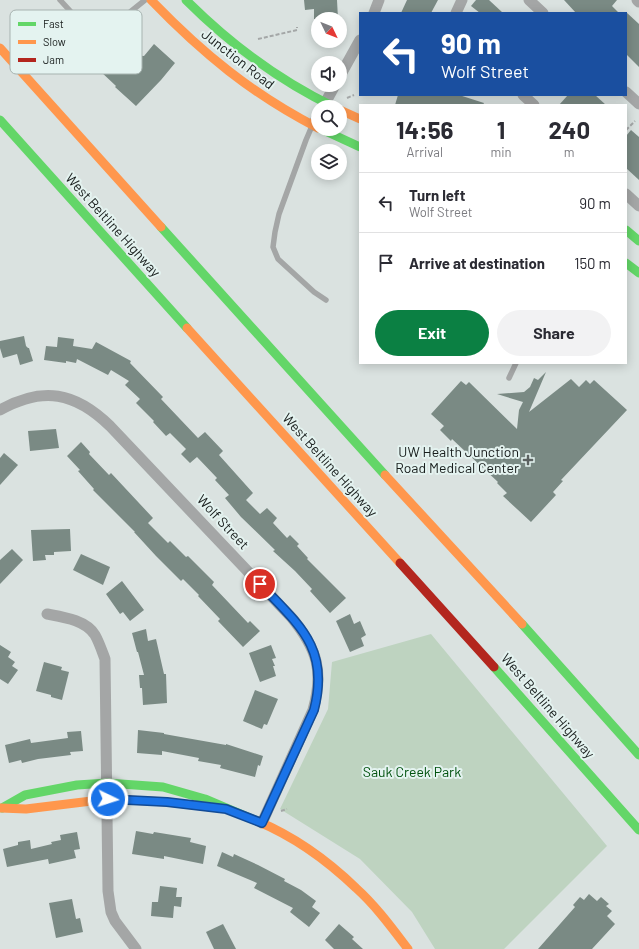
<!DOCTYPE html>
<style>
body{margin:0;font-family:Barlow,sans-serif;background:#f2f2f3;color:#2b2b33;height:100vh;display:flex;flex-direction:column;font-size:15px;white-space:nowrap}
*{box-sizing:border-box;margin:0}
p{font-size:13px;color:#7c7c81}
.icon{flex:none;width:22px;height:22px;fill:none;stroke:currentColor;stroke-width:2;stroke-linecap:round;stroke-linejoin:round}
.map{position:relative;flex:1;overflow:hidden}
.details{position:absolute;left:359px;top:104px;width:268px;height:260px;display:flex;flex-direction:column;background:#fff;border-radius:0px;box-shadow:0 2px 10px #0003}
.details>*{flex:none}
.guide{position:absolute;left:359px;top:12px;width:268px;height:84px;border-radius:0px;box-shadow:0 2px 10px #0003;background:#1a4fa0;color:#fff;overflow:hidden}
.needle{width:26px;rotate:133deg}
.tools{position:absolute;left:311px;top:12px;display:grid;gap:8px}
.tools a{display:grid;place-items:center;width:36px;height:36px;border-radius:50%;background:#fff;box-shadow:0 2px 10px #0003;font-size:20px}
.pin{position:absolute;display:grid;place-items:center;width:34px;height:34px;color:#fff;margin:-17px;border:2px solid #fff;border-radius:50%;box-shadow:0 1px 4px #0007}
.me{position:absolute;width:44px;margin:-22px;rotate:94deg;stroke-linejoin:round;filter:drop-shadow(0 0 3px #0008)}
.turn{display:flex;align-items:center;gap:14px;height:84px;padding:0 16px;font-size:18px}
.turn .icon{width:52px;height:52px;stroke-width:2.5}
.turn b{display:block;font-size:28px;line-height:34px}
.eta{display:flex;justify-content:space-evenly;align-items:center;height:68px;text-align:center}
.eta b{font-size:24px;font-weight:700;line-height:28px}
.cta{display:flex;gap:8px;margin-top:auto;padding:8px 16px}
.cta a{flex:1;height:46px;border-radius:24px;background:#0b8043;color:#fff;font-size:16px;font-weight:700;line-height:46px;text-align:center}
.cta a+a{background:#f2f2f3;color:#2b2b33}
ul{padding:0;list-style:none}
li{display:flex;align-items:center;gap:12px;height:60px;padding:0 16px;border-top:1px solid #e1e1e2}
li div{flex:1}
li b{display:block;font-size:15px}
li em{font-style:normal}
.map>svg:first-child{display:block}
.green{fill:#bed3c0}
.building{fill:#7a8a84}
.lines{fill:none;stroke-linecap:round;stroke-linejoin:round}
.path{stroke:#a4a7a7;stroke-width:2;stroke-dasharray:4 2;stroke-linecap:butt}
.lane{stroke:#a4a6a6;stroke-width:5.5}
.street{stroke:#a4a6a6;stroke-width:11}
.fast{stroke:#63d668;stroke-width:9}
.slow{stroke:#ff974d;stroke-width:9}
.jam{stroke:#b3261e;stroke-width:9}
.route-casing{stroke:#114b97;stroke-width:10}
.route{stroke:#1a73e8;stroke-width:7}
.poi-dot{fill:#5c6261;stroke:#e4f3f0;stroke-width:1.5}
.labels{text-anchor:middle;stroke-width:4;stroke-linejoin:round;paint-order:stroke}
.street-label{font-size:14px;fill:#181d1c;stroke:#e4f3f0}
.poi-label{font-size:14px;fill:#181d1c;stroke:#e4f3f0;text-anchor:end}
.park-label{font-size:14px;fill:#00520e;stroke:#e4f3f0}
.key{fill:#e4f3f0;stroke:#a7b3b0;stroke-width:1}
.key-label{font-size:11px;fill:#181d1c}
</style>
<div class="map">
<svg width="639" height="949" viewBox="0 0 639 949">
<rect width="100%" height="100%" fill="#dae2e0"/>
<polygon class="green" points="431,634 607,846 504,949 435,949 412,912 360,859 280,809 328,709 332,662"/>
<g class="building">
<polygon points="304,0 337,0 338,19 314,19 314,9 305,10"/>
<polygon points="407,0 438,0 431,13 401,13"/>
<polygon points="476,0 489,0 503,13 480,13 471,6"/>
<polygon points="564,0 617,0 612,6 619,13 576,13"/>
<polygon points="626,12 639,24 639,67 626,54"/>
<polygon points="154,44 175,63 161,80 136,106 115,87 116,86 99,70 121,46 131,55 144,56"/>
<polygon points="398,95 459,95 484,103 483,105 395,105"/>
<polygon points="568,95 595,95 606,105 559,105"/>
<polygon points="631,130 639,137 639,180 626,168 626,136"/>
<polygon points="24,336 26,346 28,348 29,348 33,361 20,365 17,354 3,358 0,348 0,341"/>
<polygon points="58,337 74,339 73,346 92,349 96,342 131,361 130,363 163,397 161,399 198,438 205,432 223,451 219,455 253,493 246,500 260,514 267,508 277,518 273,523 287,538 290,535 299,544 297,546 308,558 307,559 346,598 330,613 310,591 312,589 295,571 273,551 275,550 241,517 225,498 229,495 215,480 217,478 197,457 190,463 181,454 186,449 170,433 166,436 153,422 154,421 136,403 140,399 125,385 129,381 111,370 108,375 77,359 76,363 66,361 66,363 44,360 46,346 57,347"/>
<polygon points="546,372 529,412 571,379 579,387 586,380 590,384 594,380 627,410 561,480 563,481 553,492 556,495 531,522 503,496 507,493 497,483 498,482 452,439 451,441 440,430 444,426 431,414 461,381 466,385 469,382 517,429 519,410 523,402 497,394 524,392 530,387 534,378 538,380"/>
<polygon points="56,429 59,448 30,451 28,431"/>
<polygon points="81,442 90,452 89,454 109,475 111,473 153,518 148,523 168,543 170,541 186,557 188,556 214,582 212,585 248,623 250,621 260,631 243,647 218,621 220,619 198,596 199,595 183,579 181,581 156,556 134,532 135,532 93,490 94,489 78,471 80,470 67,456"/>
<polygon points="4,453 18,465 0,485 0,458"/>
<polygon points="70,529 71,551 54,552 54,555 45,555 46,560 33,561 31,530"/>
<polygon points="12,549 23,560 0,584 0,560"/>
<polygon points="81,554 110,567 103,585 73,570"/>
<polygon points="122,581 144,610 130,621 123,612 120,614 106,594"/>
<polygon points="350,614 354,624 360,621 366,635 361,638 364,646 350,652 336,621"/>
<polygon points="146,629 148,641 156,639 164,674 166,674 167,703 143,705 142,688 140,688 139,675 144,675 138,652 137,652 132,633"/>
<polygon points="0,645 11,652 8,657 15,662 12,666 18,670 8,684 0,679"/>
<polygon points="271,645 276,658 272,659 275,666 273,666 276,676 260,682 249,653"/>
<polygon points="44,662 62,667 61,670 69,672 62,700 51,697 51,695 36,691"/>
<polygon points="255,690 278,699 267,725 264,724 262,729 243,721"/>
<polygon points="138,730 164,733 164,734 226,745 226,744 263,756 260,766 258,765 255,777 220,768 221,765 198,761 199,758 162,751 162,755 137,753"/>
<polygon points="81,731 83,751 70,752 71,755 38,759 22,763 21,760 9,763 5,745 30,739 31,743 68,738 67,732"/>
<polygon points="136,831 153,834 154,832 191,838 190,842 206,846 203,864 164,856 164,859 132,854"/>
<polygon points="77,832 80,849 74,850 76,858 49,864 48,859 7,867 3,849 18,845 18,842 30,840 31,849 52,844 51,842 61,840 60,835"/>
<polygon points="222,852 233,857 234,854 258,865 285,879 284,881 301,890 316,901 312,907 320,913 309,927 290,912 293,908 254,888 257,883 217,866"/>
<polygon points="160,886 177,888 176,897 182,897 181,907 174,906 173,918 151,916 152,902 158,902"/>
<polygon points="589,894 597,901 601,897 609,904 606,906 612,911 607,916 615,924 592,949 538,949 575,907 573,905 580,897 584,900"/>
<polygon points="72,899 76,919 80,918 83,932 56,938 49,903"/>
<polygon points="223,924 236,949 214,949 206,932"/>
<polygon points="339,924 354,937 352,939 363,949 334,949 325,940"/>
</g>
<g class="lines">
<g class="path">
<polyline points="258,39 297,30 297,27"/>
<polyline points="315,74 317,84"/>
<polyline points="347,98 354,95"/>
<polyline points="626,130 635,121"/>
<polyline points="281,811 287,809"/>
</g>
<g class="lane">
<polyline points="60,0 95,38 99,37 145,0"/>
<polyline points="312,126 306,140 279,214 275,232 273,247 278,259 314,292 326,300"/>
<polyline points="509,378 516,363"/>
</g>
<g class="street">
<polyline points="529,0 543,13"/>
<polyline points="637,0 639,2"/>
<polyline points="374,13 379,0"/>
<polyline points="456,13 462,0"/>
<polyline points="340,76 360,40"/>
<polyline points="626,92 639,104"/>
<polyline points="523,95 534,105"/>
<polyline points="323,107 335,85"/>
<polyline points="313,125 318,116"/>
<polyline points="626,194 639,206"/>
<path d="M0 410C43 386 75 392 110 426L292 618C317 649 324 671 313 710L262 823"/>
<path d="M47 614C63 617 86 620 95 635 99 642 102 651 105 659L108 891 111 912 115 921 136 949"/>
</g>
<g class="fast">
<path d="M186 0C230 44 278 80 334 107"/>
<polyline points="0,120 187,328"/>
<polyline points="321,129 360,147"/>
<polyline points="161,227 385,475"/>
<polyline points="626,230 639,241"/>
<polyline points="626,263 639,273"/>
<polyline points="522,624 639,755"/>
<polyline points="494,667 639,830"/>
<polyline points="2,808 25,795 77,785 107,783 163,787 205,799 257,821"/>
</g>
<g class="slow">
<path d="M151 0C202 53 252 94 318 128"/>
<polyline points="0,48 161,227"/>
<polyline points="340,110 360,119"/>
<polyline points="187,328 400,563"/>
<polyline points="385,475 522,624"/>
<polyline points="1,808 26,809 108,799 167,802 210,807"/>
<path d="M257 821C293 836 328 861 356 888 376 906 392 928 408 949"/>
</g>
<polyline class="jam" points="400,563 494,667"/>
</g>
<g class="lines">
<g class="route-casing">
<path id="route" d="M108 799 167 802 226 809 262 823 314 710C330 648 299 625 260 584"/>
</g>
<use href="#route" class="route"/>
</g>
<path class="poi-dot" d="M526 454h4v4h4v4h-4v4h-4v-4h-4v-4h4z"/>
<g class="labels">
<g class="street-label">
<text transform="translate(238 59) rotate(38)" y="5">Junction Road</text>
<text transform="translate(113 225) rotate(48)" y="5">West Beltline Highway</text>
<text transform="translate(330 465) rotate(48)" y="5">West Beltline Highway</text>
<text transform="translate(223 522) rotate(47)" y="5">Wolf Street</text>
<text transform="translate(548 706) rotate(49)" y="5">West Beltline Highway</text>
</g>
<g class="poi-label">
<text x="519" y="457">UW Health Junction<tspan x="519" dy="16">Road Medical Center</tspan></text>
</g>
<g class="park-label">
<text x="412" y="777">Sauk Creek Park</text>
</g>
</g>
<rect x="10" y="10" width="132" height="64" rx="6" class="key"/>
<rect x="18" y="22" width="18" height="4" fill="#63d668"/>
<rect x="18" y="40" width="18" height="4" fill="#ff974d"/>
<rect x="18" y="58" width="18" height="4" fill="#b3261e"/>
<g class="key-label">
<text x="43" y="28">Fast</text>
<text x="43" y="46">Slow</text>
<text x="43" y="64">Jam</text>
</g>
</svg>
<div class="tools">
<a><svg class="needle" viewBox="-14 -14 28 28"><path d="M0-13l5 13h-10z" fill="#e53935"/><path d="M0 13l5-13h-10z" fill="#7c7c81"/></svg></a>
<a><svg class="icon" aria-label="sound" viewBox="0 0 24 24"><path d="M4 9h4l5-4v14l-5-4H4zM17 9q2 3 0 6"/></svg></a>
<a><svg class="icon" aria-label="search" viewBox="0 0 24 24"><circle cx="10" cy="10" r="6"/><path d="M15 15l6 6"/></svg></a>
<a><svg class="icon" aria-label="layers" viewBox="0 0 24 24"><path d="M12 4l9 5-9 5-9-5zM3 14l9 5 9-5"/></svg></a>
</div>
<div class="pin" style="left:260px;top:584px;background:#d93025"><svg class="icon" aria-label="arrive" viewBox="0 0 24 24"><path d="M6 21V4h12l-3 4 3 4H6"/></svg></div>
<svg class="me" style="left:108px;top:799px" viewBox="-20 -20 40 40"><circle r="17" fill="#1a73e8" stroke="#fff" stroke-width="3"/><path d="M0-11L8 9 0 5-8 9z" fill="#fff"/></svg>
<div class="guide">
<div class="turn"><svg class="icon" aria-label="left" viewBox="0 0 24 24"><path d="M17 20v-9H6M10 6l-5 5 5 5"/></svg><div><b>90 m</b>Wolf Street</div></div>
</div>
<section class="details">
<div class="eta">
<div><b>14:56</b><p>Arrival</p></div>
<div><b>1</b><p>min</p></div>
<div><b>240</b><p>m</p></div>
</div>
<ul>
<li><svg class="icon" aria-label="left" viewBox="0 0 24 24"><path d="M17 20v-9H6M10 6l-5 5 5 5"/></svg><div><b>Turn left</b><p>Wolf Street</p></div><em>90 m</em></li>
<li><svg class="icon" aria-label="arrive" viewBox="0 0 24 24"><path d="M6 21V4h12l-3 4 3 4H6"/></svg><div><b>Arrive at destination</b></div><em>150 m</em></li>
</ul>
<div class="cta"><a>Exit</a><a>Share</a></div>
</section>
</div>
